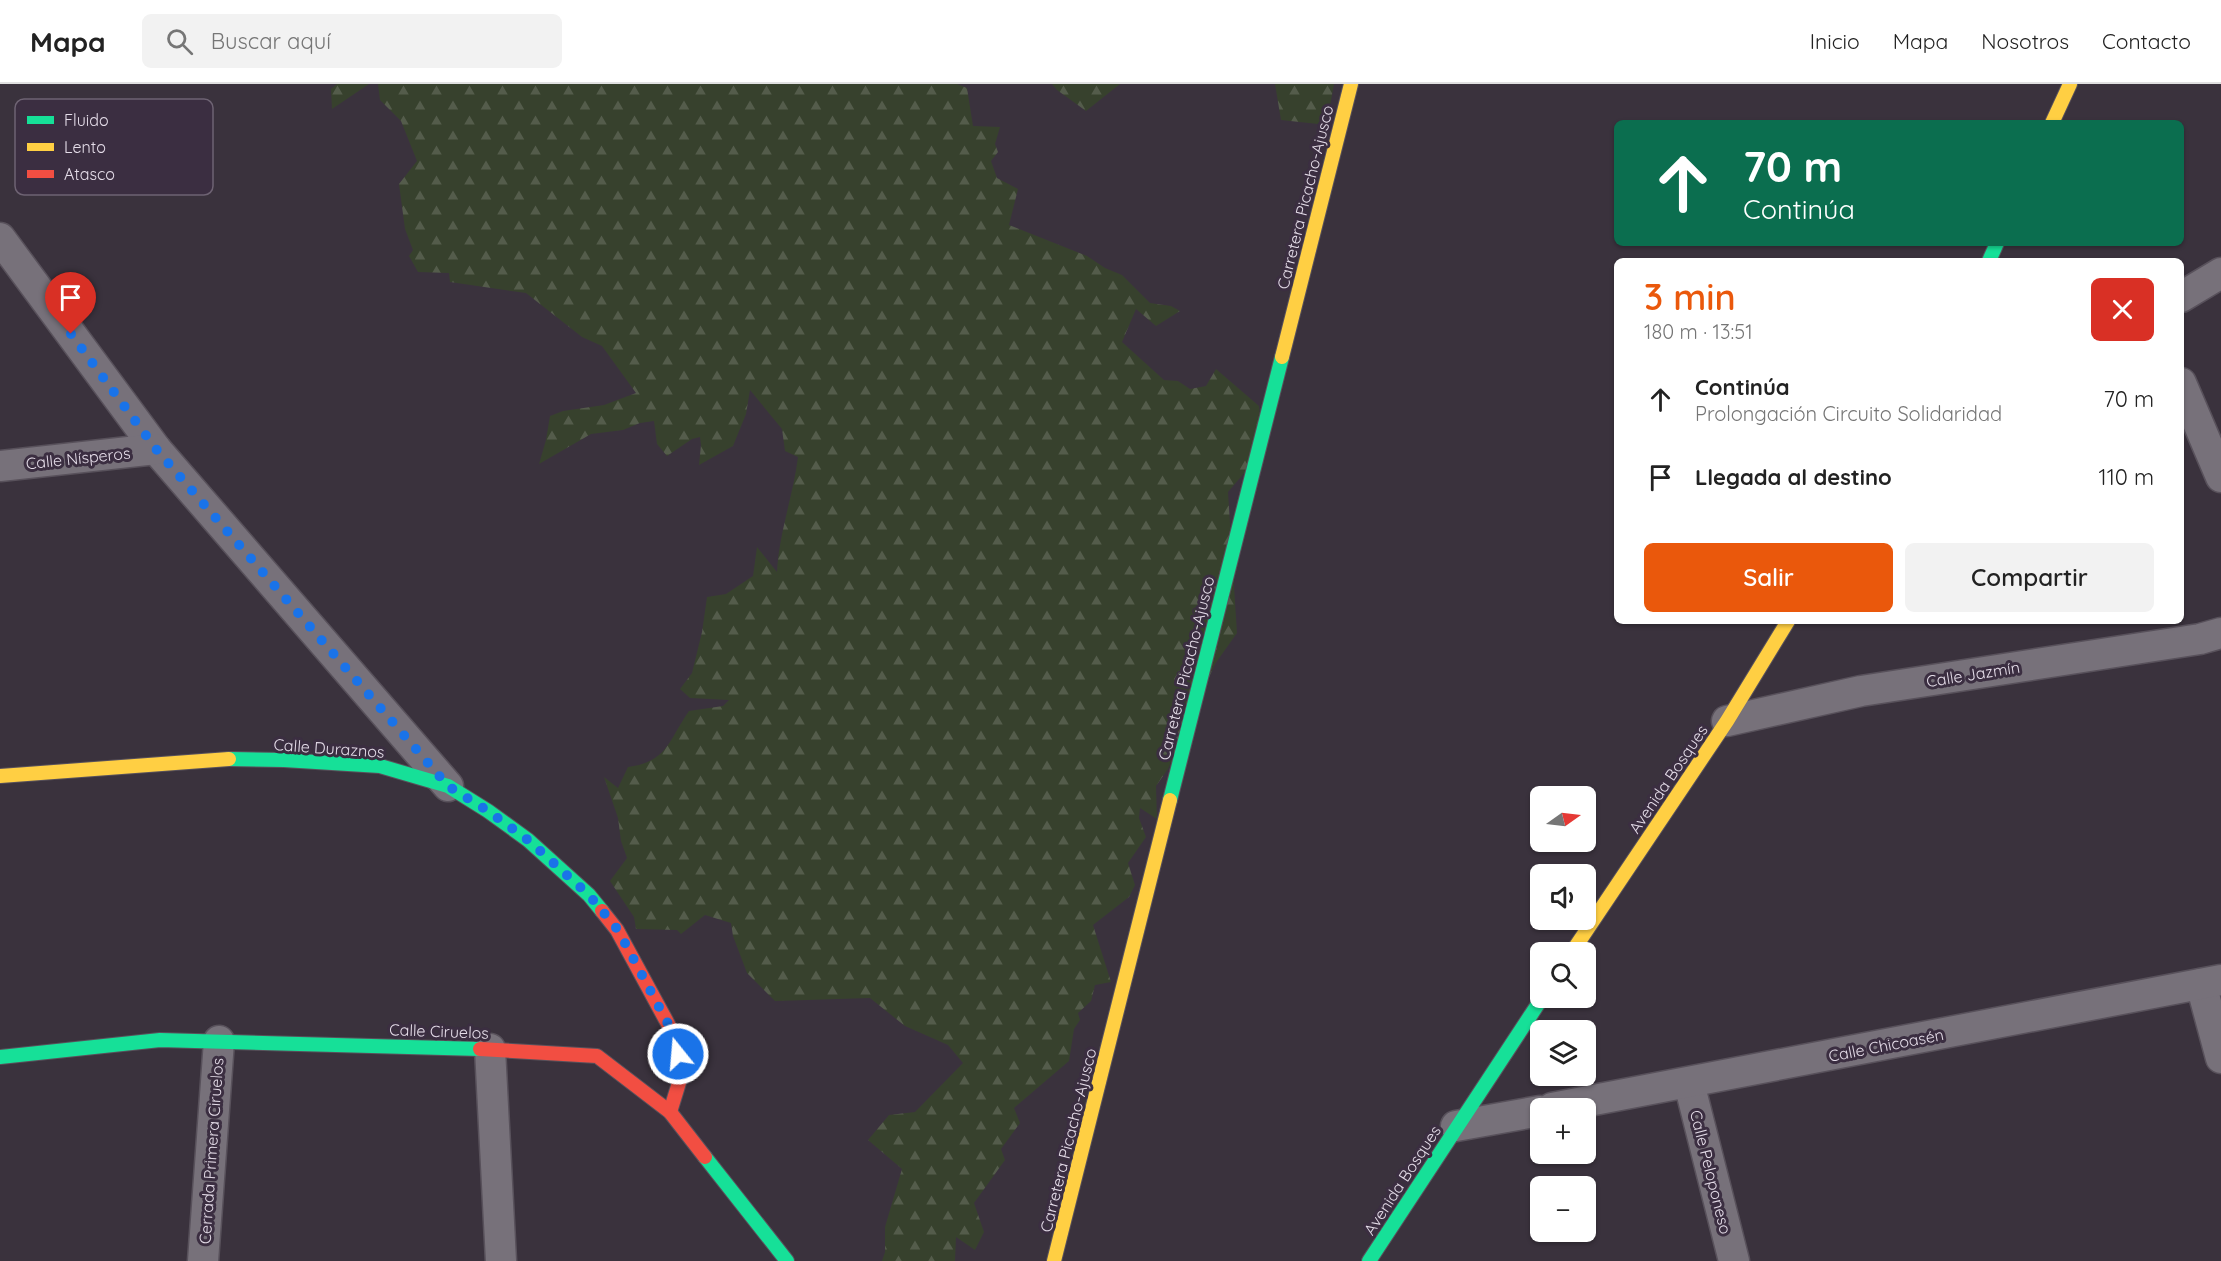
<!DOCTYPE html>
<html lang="es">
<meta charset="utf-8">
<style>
body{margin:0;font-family:Quicksand,sans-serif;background:#f2f2f2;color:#222;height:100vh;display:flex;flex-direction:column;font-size:22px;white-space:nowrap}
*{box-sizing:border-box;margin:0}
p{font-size:20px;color:#767676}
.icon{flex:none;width:33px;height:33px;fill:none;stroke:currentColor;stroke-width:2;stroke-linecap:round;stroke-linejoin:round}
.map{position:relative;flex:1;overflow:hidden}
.side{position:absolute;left:1614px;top:174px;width:570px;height:366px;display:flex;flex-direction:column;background:#fff;border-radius:9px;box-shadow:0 2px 4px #0004}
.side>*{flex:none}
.hud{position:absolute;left:1614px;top:36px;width:570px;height:126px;border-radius:9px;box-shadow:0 2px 4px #0004;background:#0b6e4f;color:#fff;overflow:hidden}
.needle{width:39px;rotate:76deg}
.fabs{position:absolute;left:1530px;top:702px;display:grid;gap:12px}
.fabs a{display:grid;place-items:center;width:66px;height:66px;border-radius:9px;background:#fff;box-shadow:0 2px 4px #0004;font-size:30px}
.pin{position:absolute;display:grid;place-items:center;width:51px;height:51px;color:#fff;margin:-62px -26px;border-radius:50% 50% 50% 0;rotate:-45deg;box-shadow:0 0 6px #0007}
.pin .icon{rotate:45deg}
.me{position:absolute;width:66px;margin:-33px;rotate:343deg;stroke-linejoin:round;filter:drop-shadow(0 0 4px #0008)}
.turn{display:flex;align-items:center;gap:21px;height:126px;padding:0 30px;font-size:27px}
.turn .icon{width:78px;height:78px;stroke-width:2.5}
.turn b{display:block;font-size:42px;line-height:51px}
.round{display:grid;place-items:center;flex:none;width:63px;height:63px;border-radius:9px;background:#f2f2f2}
.headline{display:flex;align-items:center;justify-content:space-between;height:102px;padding:0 30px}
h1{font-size:36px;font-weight:600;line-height:45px;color:#ea580c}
.action{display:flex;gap:12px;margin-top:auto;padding:12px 30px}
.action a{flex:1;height:69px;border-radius:9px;background:#ea580c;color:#fff;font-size:24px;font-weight:600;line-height:69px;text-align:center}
.action a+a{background:#f2f2f2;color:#222}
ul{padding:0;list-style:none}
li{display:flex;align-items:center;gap:18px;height:78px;padding:0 30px}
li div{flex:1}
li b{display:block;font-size:22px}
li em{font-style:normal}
header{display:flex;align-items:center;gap:36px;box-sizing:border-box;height:84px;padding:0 30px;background:#fff;border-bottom:2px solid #e0e0e0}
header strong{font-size:28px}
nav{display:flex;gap:33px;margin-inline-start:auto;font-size:21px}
.search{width:420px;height:54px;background:#f2f2f2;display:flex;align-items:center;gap:15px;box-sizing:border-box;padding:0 21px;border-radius:9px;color:#767676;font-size:22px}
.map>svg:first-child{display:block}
.forest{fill:url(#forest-firs)}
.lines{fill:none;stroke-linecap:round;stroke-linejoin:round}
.street-casing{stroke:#58515b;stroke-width:33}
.fast-casing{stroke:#58515b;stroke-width:16}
.slow-casing{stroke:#58515b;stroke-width:16}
.jam-casing{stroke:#58515b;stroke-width:16}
.street{stroke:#77717a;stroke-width:30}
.fast{stroke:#16e098;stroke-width:14}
.slow{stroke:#ffcf43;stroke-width:14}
.jam{stroke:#f24e42;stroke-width:14}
.route{stroke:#1a73e8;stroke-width:10;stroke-dasharray:0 18}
.labels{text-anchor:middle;stroke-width:6;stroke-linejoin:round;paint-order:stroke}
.street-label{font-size:16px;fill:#e5dde9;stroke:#3b2e41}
.key{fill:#3b2e41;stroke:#6e6373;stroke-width:1.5}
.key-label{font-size:16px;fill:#e5dde9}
</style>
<header>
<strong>Mapa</strong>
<div class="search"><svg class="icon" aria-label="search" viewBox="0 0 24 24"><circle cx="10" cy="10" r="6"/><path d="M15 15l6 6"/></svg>Buscar aquí</div>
<nav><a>Inicio</a><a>Mapa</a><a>Nosotros</a><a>Contacto</a></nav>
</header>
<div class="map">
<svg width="2221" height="1177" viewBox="0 0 2221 1177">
<defs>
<pattern id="forest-firs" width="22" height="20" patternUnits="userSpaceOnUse" patternTransform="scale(1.5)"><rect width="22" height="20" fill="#37412d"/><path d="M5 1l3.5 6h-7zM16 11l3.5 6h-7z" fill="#545c4b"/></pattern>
</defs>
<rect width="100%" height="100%" fill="#3a323d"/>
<g class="forest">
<polygon points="337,0 369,0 332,25 331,5"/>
<path d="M378 0H957L967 4 973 42 1000 43 995 60 998 68 991 77 997 94 1018 105 1009 141 1087 172 1105 184 1122 191 1150 219 1171 222 1180 227 1156 242 1136 225 1122 258 1164 296 1178 297 1190 305 1206 302 1216 285 1259 322 1263 367 1228 408 1237 549 1215 580 1168 685 1156 702 1157 735 1140 724 1139 734 1146 753 1128 779 1135 801 1129 813 1093 841 1111 898 1095 901 1091 917 1078 929 1080 936 1074 945 1069 977 1014 1024 1020 1039 1001 1065 1005 1076 974 1119 984 1148 975 1166 956 1153 955 1177H882L885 1168V1143L902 1085 868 1056 889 1031 915 1028 963 979 948 961 905 942 870 914 775 917 747 889 733 852 731 839 705 831 681 850 677 846 636 845 634 833 610 797 627 774 621 757 618 734 604 693 618 704 628 683C668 678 669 655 689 627L723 622 729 616 690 614 680 605 692 589 702 548 707 513 726 510 753 492 757 463 777 488C779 449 793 412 798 373L785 367 782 345 750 306 746 330 733 362 699 381 701 361 700 353 692 355 667 372 657 360 654 337 640 339 623 346 591 350 539 380 546 356 550 332 563 327 604 321 636 309 602 262 582 253 526 209 450 198 449 189 418 188 409 172 413 166 405 145 399 100 417 77 401 37 380 16Z"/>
<polygon points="1052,0 1120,0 1086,27 1057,6"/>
<polygon points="1275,0 1334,0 1330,22 1318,40 1281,36"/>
</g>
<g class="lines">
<g class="street-casing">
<g id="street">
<polyline points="0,154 156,365 448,702"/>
<polyline points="2181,213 2221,189"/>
<polyline points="2181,299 2221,393"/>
<polyline points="0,382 156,365"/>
<polyline points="1727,637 1861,607 2200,555 2221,549"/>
<polyline points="2201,900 2221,974"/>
<polyline points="490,965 501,1177"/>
<polyline points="1689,999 1734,1177"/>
<polyline points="1552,1024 2221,896"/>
<polyline points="1456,1042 1540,1027"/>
<polyline points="203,1177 219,957"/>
</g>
</g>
<g class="fast-casing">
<g id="fast">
<polyline points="1989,177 1997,159"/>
<polyline points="229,675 284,676 380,682 448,702 488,727 528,756 589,811 602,827"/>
<polyline points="1170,716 1282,273"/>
<polyline points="0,973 160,956 480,965"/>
<polyline points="705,1073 787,1177"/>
<polyline points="1369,1177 1542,914"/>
</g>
</g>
<g class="slow-casing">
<g id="slow">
<polyline points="2052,39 2070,0"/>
<polyline points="1282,273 1351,0"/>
<polyline points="0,692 229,675"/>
<polyline points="1572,868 1727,637 1788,537"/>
<polyline points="1054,1177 1170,716"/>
</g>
</g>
<g class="jam-casing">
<g id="jam">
<polyline points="602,827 617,846 674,951 682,989 670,1028"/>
<polyline points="480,965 597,972 670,1028 705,1073"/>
</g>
</g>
<use href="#street" class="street"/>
<use href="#fast" class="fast"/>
<use href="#slow" class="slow"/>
<use href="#jam" class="jam"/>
</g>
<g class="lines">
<polyline class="route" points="71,250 156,365 448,702 488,727 528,756 589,811 618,846 674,951 678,970"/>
</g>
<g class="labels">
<g class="street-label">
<text transform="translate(1305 113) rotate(-76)" y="6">Carretera Picacho-Ajusco</text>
<text transform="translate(78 374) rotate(-6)" y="6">Calle Nísperos</text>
<text transform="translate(1186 584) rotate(-76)" y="6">Carretera Picacho-Ajusco</text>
<text transform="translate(1973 590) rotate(-9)" y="6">Calle Jazmín</text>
<text transform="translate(329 664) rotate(4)" y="6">Calle Duraznos</text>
<text transform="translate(1668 695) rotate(-56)" y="6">Avenida Bosques</text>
<text transform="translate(439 947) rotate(2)" y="6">Calle Ciruelos</text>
<text transform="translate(1886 961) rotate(-11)" y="6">Calle Chicoasén</text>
<text transform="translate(1068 1056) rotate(-76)" y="6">Carretera Picacho-Ajusco</text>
<text transform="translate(211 1067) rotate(-86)" y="6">Cerrada Primera Ciruelos</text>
<text transform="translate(1711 1088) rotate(76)" y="6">Calle Peloponeso</text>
<text transform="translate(1402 1096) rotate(-57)" y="6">Avenida Bosques</text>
</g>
</g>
<rect x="15" y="15" width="198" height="96" rx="9" class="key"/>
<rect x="27" y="32" width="27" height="8" fill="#16e098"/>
<rect x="27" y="59" width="27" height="8" fill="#ffcf43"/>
<rect x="27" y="86" width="27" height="8" fill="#f24e42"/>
<g class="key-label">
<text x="64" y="42">Fluido</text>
<text x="64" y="69">Lento</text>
<text x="64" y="96">Atasco</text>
</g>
</svg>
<div class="fabs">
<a><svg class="needle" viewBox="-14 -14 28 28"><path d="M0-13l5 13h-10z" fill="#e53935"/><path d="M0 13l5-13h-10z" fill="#767676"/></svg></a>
<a><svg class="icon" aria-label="sound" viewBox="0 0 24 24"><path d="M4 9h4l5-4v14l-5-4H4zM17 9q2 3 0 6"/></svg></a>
<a><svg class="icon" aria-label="search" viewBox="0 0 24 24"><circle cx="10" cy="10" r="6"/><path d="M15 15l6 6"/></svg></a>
<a><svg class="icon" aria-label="layers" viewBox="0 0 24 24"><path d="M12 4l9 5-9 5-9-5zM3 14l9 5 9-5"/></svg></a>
<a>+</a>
<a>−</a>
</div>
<div class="pin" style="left:71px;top:250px;background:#d93025"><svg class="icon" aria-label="arrive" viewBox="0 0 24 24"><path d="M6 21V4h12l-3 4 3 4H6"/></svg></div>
<svg class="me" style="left:678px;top:970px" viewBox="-20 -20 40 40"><circle r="17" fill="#1a73e8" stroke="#fff" stroke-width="3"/><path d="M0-11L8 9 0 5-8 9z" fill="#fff"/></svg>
<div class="hud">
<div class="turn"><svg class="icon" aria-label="ahead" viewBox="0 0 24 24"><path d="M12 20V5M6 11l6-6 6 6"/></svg><div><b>70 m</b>Continúa</div></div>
</div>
<section class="side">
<div class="headline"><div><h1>3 min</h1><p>180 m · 13:51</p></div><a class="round" style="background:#d93025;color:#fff"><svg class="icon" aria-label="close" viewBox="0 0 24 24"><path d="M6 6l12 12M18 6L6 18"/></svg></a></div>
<ul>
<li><svg class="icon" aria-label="ahead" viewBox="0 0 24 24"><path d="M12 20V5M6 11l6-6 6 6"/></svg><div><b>Continúa</b><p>Prolongación Circuito Solidaridad</p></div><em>70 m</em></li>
<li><svg class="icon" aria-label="arrive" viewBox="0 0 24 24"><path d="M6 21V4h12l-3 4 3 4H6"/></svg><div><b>Llegada al destino</b></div><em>110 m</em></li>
</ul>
<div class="action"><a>Salir</a><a>Compartir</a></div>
</section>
</div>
